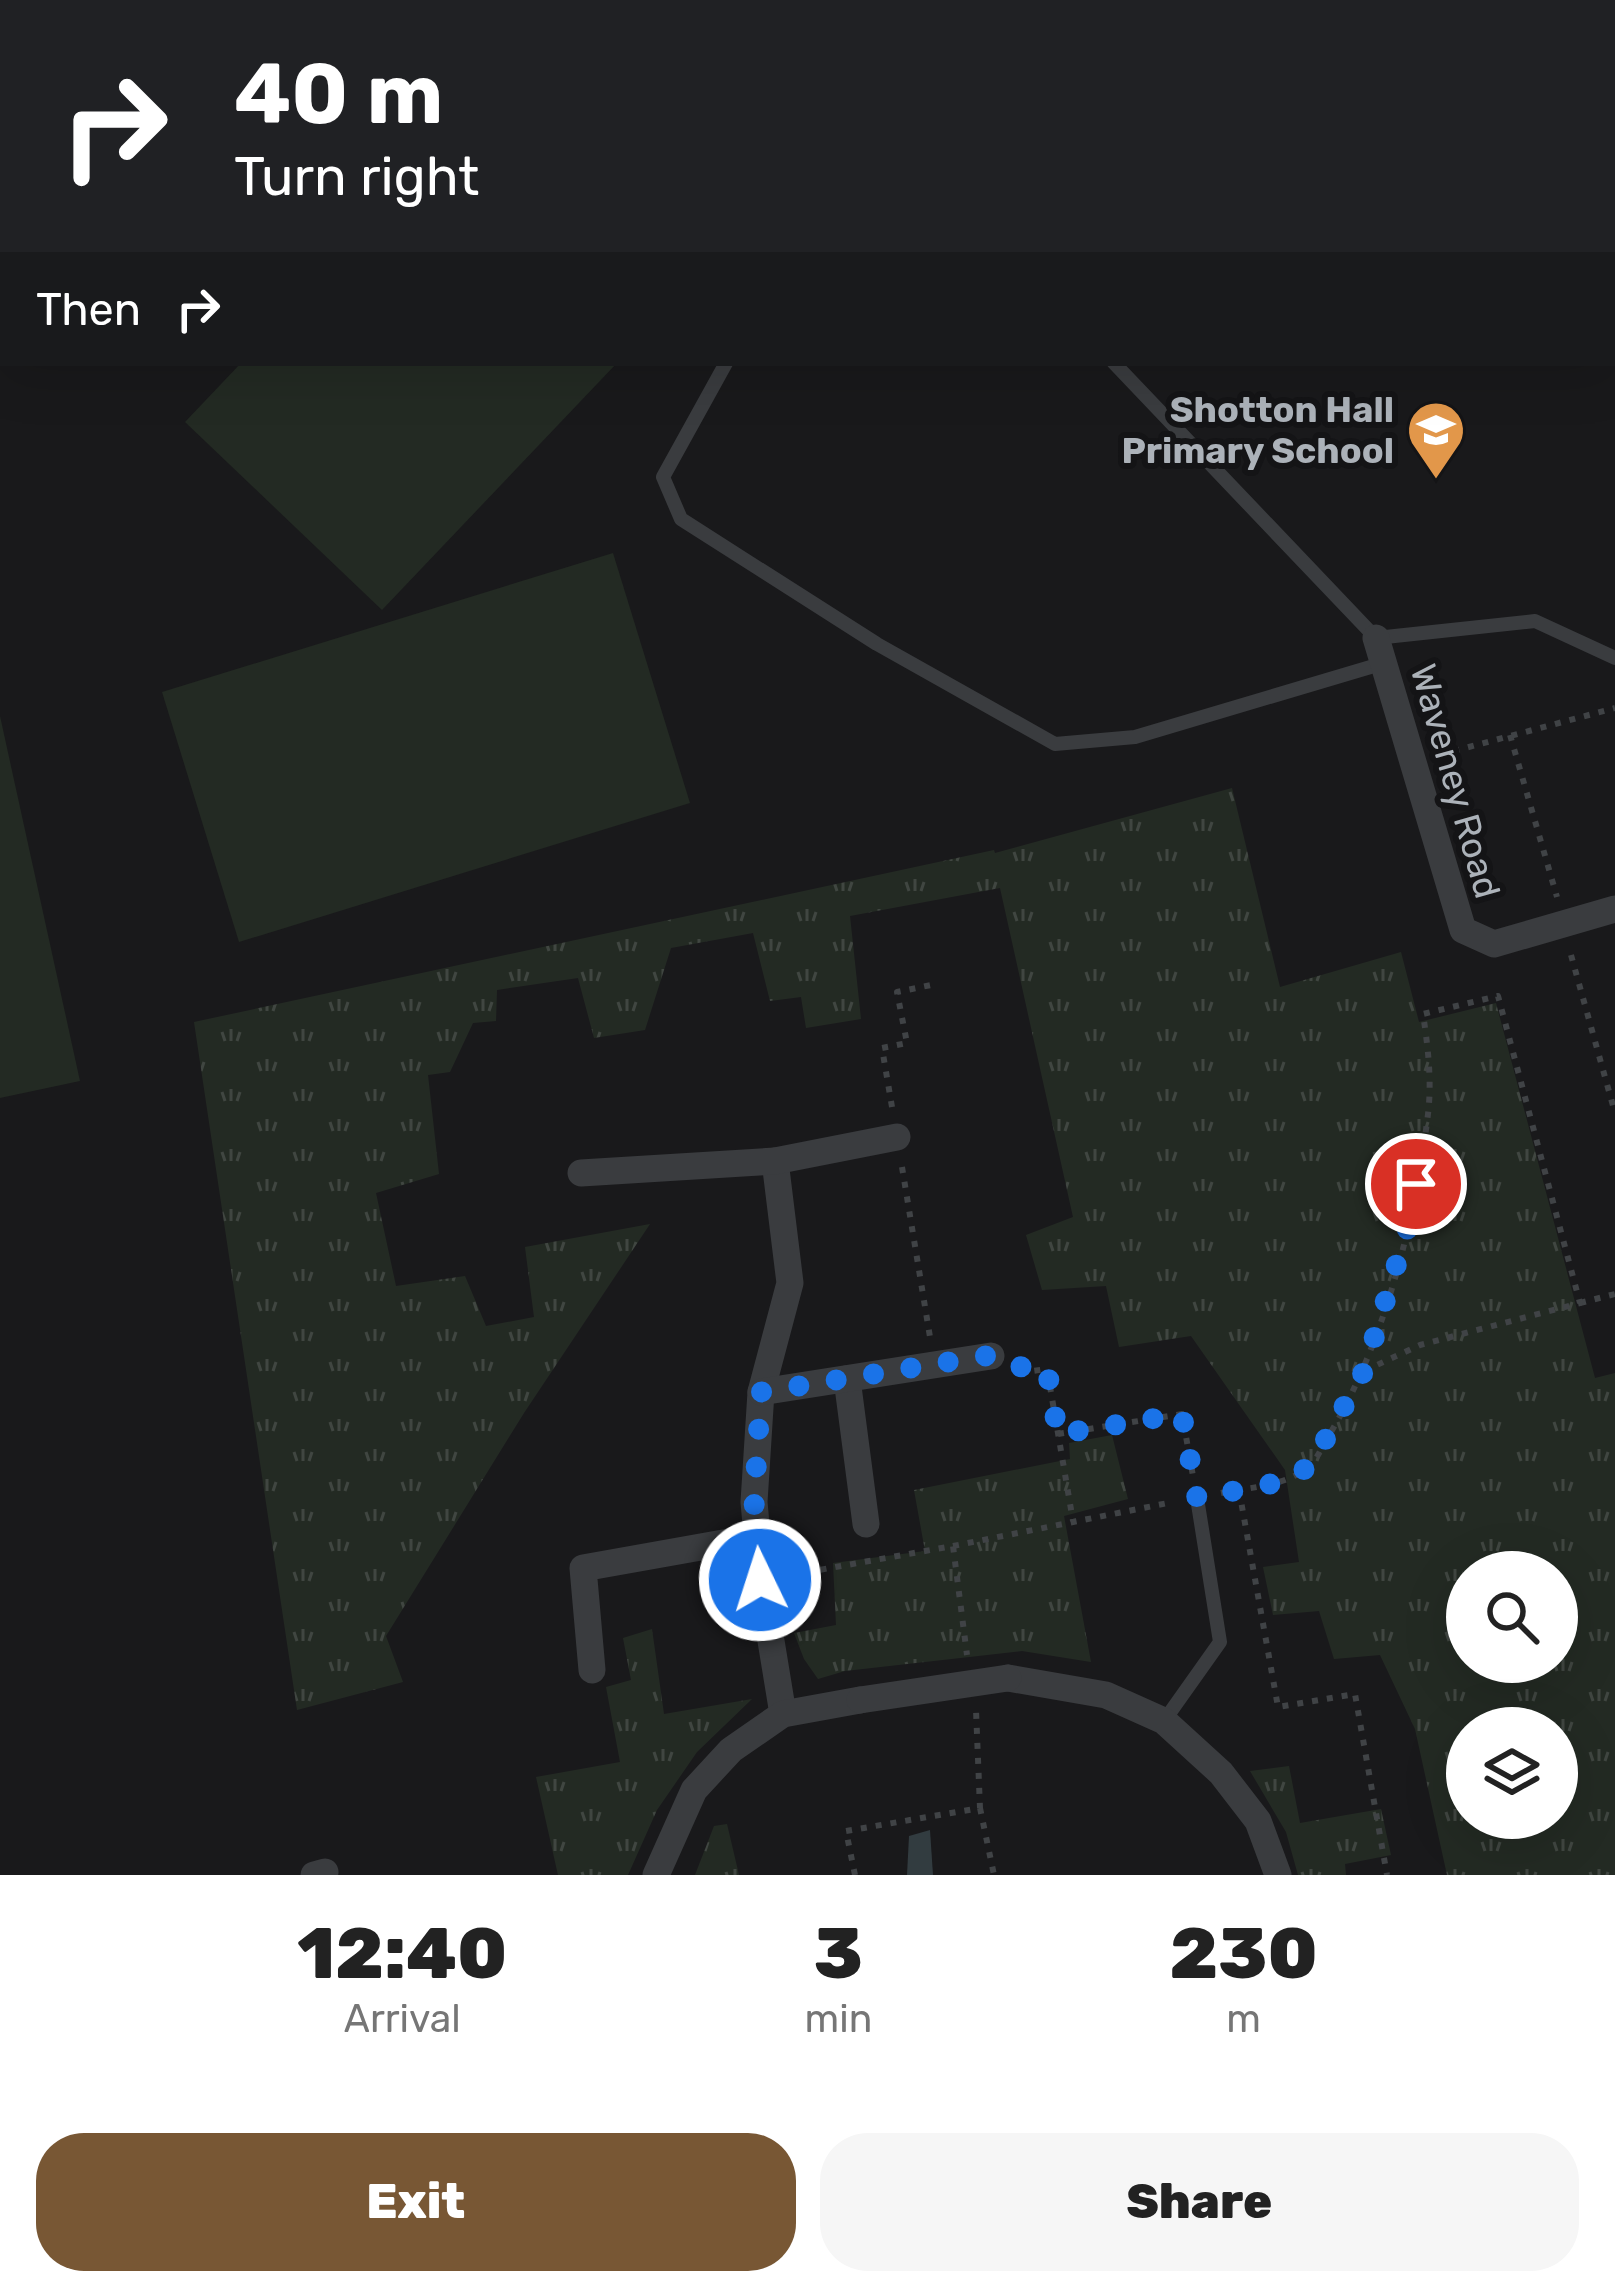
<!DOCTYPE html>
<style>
body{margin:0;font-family:Rubik,sans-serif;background:#f6f6f6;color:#222;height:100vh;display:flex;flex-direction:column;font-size:45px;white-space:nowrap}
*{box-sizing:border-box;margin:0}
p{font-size:39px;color:#767676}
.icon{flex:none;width:66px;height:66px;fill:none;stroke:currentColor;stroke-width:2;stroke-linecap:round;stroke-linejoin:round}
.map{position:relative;height:1875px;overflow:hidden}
.drawer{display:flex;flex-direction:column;background:#fff;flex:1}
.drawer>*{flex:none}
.hud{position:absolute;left:0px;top:0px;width:1617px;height:366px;box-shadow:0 12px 48px #0002;background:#202124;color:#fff;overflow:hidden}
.buttons{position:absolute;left:1446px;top:1551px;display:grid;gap:24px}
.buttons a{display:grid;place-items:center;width:132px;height:132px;border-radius:50%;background:#fff;box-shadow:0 12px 48px #0002;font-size:60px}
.pin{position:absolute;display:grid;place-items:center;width:102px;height:102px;color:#fff;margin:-51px;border:6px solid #fff;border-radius:50%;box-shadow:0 3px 12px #0007}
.me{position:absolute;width:132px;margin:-66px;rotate:356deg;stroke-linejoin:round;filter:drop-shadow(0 0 9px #0008)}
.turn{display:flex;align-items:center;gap:42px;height:252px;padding:0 36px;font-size:54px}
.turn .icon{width:156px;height:156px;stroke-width:2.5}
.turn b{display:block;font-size:84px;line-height:102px}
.then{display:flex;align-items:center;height:114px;padding:0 36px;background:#0003;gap:24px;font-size:45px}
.eta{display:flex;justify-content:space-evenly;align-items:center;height:204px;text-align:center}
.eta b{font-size:72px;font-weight:800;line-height:84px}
.button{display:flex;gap:24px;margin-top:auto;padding:24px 36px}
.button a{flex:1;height:138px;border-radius:48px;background:#785734;color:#fff;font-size:48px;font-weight:800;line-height:138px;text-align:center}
.button a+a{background:#f6f6f6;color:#222}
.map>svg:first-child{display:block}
.grass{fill:url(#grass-tufts);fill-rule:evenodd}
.pitch{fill:#232a23}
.water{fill:#323c40}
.building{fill:#48494d;stroke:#333336;stroke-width:3}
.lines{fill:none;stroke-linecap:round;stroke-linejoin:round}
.path{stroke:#404346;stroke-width:6;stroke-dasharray:6 9;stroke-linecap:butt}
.service{stroke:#3a3c3f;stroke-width:14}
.minor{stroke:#3a3c3f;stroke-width:27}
.tertiary{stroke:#3a3c3f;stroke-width:33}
.minor-bridge{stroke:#3a3c3f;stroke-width:27}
.route{stroke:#1a73e8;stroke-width:21;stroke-dasharray:0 37.8}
.labels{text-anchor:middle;stroke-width:12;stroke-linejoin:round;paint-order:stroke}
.poi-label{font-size:36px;font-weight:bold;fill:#acb2b9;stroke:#141416;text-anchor:end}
.street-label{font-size:36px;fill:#acb2b9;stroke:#141416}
</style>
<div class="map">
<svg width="1615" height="1875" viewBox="0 0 1615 1875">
<defs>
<pattern id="grass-tufts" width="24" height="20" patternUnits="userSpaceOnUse" patternTransform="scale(3)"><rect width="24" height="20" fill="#232a23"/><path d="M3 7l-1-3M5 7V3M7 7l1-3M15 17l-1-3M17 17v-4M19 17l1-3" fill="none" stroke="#404641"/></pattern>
</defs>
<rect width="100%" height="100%" fill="#19191b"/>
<g class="grass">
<path d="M1232 788 1280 987 1401 952 1419 1022 1496 1003 1595 1378 1615 1373V1875H1447L1415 1729 1380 1655 1334 1659 1319 1611 1273 1615 1263 1567 1299 1562 1285 1470 1191 1336 1119 1347 1106 1286 1042 1290 1026 1235 1073 1217 1000 888 850 916 861 1019 806 1028 801 997 770 1001 753 933 671 948 645 1030 594 1038 578 978 497 990 496 1021 473 1023 450 1072 428 1075 439 1174 376 1193 396 1286 465 1276 486 1326 534 1317 525 1247 650 1224 524 1413 386 1636 403 1682 297 1710 194 1022 994 850 995 853ZM1467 1572H1557V1662H1467ZM1467 1728H1557V1818H1467Z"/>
<polygon points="1112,1435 1128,1499 1064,1516 1091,1662 1022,1651 845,1671 818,1679 804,1659 794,1633 836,1625 833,1563 925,1551 914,1490 1070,1459 1069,1443"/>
<polygon points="652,1629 664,1714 752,1699 697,1752 657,1810 628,1875 558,1875 536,1777 620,1762 606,1687 631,1680 623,1638"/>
<polygon points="1289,1766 1300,1823 1381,1809 1391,1855 1345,1864 1346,1875 1298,1875 1286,1832 1250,1771"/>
<polygon points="727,1824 739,1875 695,1875 714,1826"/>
</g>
<g class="pitch">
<polygon points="241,363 617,363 382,610 185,422"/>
<polygon points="613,553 690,803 239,942 162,692"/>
<polygon points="0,716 80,1081 0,1098"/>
</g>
<polygon class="water" points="930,1830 933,1875 907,1875 909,1836"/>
<g class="building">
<polygon points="397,0 560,0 556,3"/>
<polygon points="903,0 985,0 983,3"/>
<polygon points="985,0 1185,0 1189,3 983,3"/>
</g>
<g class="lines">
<g class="path">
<polyline points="1492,0 1496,3"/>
<polyline points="1614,102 1615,103"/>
<polyline points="1510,735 1557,897"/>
<polyline points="1439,755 1615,708"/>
<polyline points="1571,955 1615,1113"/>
<polyline points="892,1107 882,1048 907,1043 897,992 936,984"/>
<polyline points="902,1167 930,1337"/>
<polyline points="1580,1303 1615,1294"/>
<polyline points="1020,1367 1032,1371 1047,1369 1073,1521"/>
<polyline points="1058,1434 1182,1414 1193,1476"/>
<polyline points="1239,1490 1278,1707 1355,1694 1387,1875"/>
<path d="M1221 1493C1250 1487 1284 1487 1308 1467 1317 1460 1322 1447 1328 1437 1384 1345 1415 1221 1428 1114 1432 1081 1428 1047 1423 1014L1498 996 1580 1303 1420 1345 1364 1371"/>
<polyline points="953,1546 1173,1502"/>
<polyline points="791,1575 953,1546 967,1655"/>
<polyline points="980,1808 994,1875"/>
<polyline points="855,1875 846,1831 980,1808 976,1710"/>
</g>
<g class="service">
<polyline points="726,363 663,477 681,519 877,644 1055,744 1135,737 1384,663"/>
<polyline points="1114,363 1376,638 1535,621 1615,658"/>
<polyline points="1164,1721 1220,1642 1197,1498"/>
</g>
<g class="minor">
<polyline points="1376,638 1463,930 1494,944 1615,909"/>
<polyline points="775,1161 790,1283 761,1392 754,1502 761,1580 783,1714"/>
<polyline points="581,1173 775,1161 897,1137"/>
<polyline points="847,1379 866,1524"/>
<polyline points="761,1392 991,1356"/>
<polyline points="592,1670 583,1568 757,1537"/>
<polyline points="1008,1678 1106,1695 1164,1721 1221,1773 1258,1821 1278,1875"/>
<polyline points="314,1875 325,1872"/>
<polyline points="656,1875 694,1790 731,1750 783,1714 860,1700"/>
</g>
<g class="tertiary">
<polyline points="1545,0 1549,3"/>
<polyline points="1614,51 1615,52"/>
</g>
<polyline class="minor-bridge" points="860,1700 1008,1678"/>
</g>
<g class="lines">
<polyline class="route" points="760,1580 754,1502 761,1392 991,1355 1032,1371 1047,1369 1058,1434 1182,1414 1197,1498 1286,1481 1311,1465 1364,1371 1410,1220 1416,1184"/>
</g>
<defs>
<g id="school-pin" transform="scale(3)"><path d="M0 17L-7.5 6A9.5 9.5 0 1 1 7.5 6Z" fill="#e2974a" stroke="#141416"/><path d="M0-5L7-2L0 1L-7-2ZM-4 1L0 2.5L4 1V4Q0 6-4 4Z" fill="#fff"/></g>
</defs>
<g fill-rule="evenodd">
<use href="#school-pin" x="1436" y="430"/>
</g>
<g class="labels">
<g class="poi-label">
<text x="1394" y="422">Shotton Hall<tspan x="1394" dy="41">Primary School</tspan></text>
</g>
<g class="street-label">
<text transform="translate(1456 781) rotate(74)" y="13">Waveney Road</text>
</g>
</g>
</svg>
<div class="buttons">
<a><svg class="icon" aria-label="search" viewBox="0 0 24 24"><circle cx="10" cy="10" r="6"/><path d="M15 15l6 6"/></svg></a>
<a><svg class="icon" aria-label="layers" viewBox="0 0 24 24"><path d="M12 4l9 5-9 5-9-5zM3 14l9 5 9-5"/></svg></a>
</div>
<div class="pin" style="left:1416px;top:1184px;background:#d93025"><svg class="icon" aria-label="arrive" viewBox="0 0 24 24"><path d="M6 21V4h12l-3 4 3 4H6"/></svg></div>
<svg class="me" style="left:760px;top:1580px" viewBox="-20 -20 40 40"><circle r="17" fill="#1a73e8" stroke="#fff" stroke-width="3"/><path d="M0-11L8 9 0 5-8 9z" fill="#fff"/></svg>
<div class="hud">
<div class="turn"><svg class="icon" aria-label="right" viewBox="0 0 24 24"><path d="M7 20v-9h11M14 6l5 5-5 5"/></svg><div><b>40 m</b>Turn right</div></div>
<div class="then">Then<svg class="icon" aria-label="right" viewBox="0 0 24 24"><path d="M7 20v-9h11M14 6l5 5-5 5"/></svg></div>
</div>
</div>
<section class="drawer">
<div class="eta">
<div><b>12:40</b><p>Arrival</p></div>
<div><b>3</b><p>min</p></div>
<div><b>230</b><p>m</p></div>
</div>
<div class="button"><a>Exit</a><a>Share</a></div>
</section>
